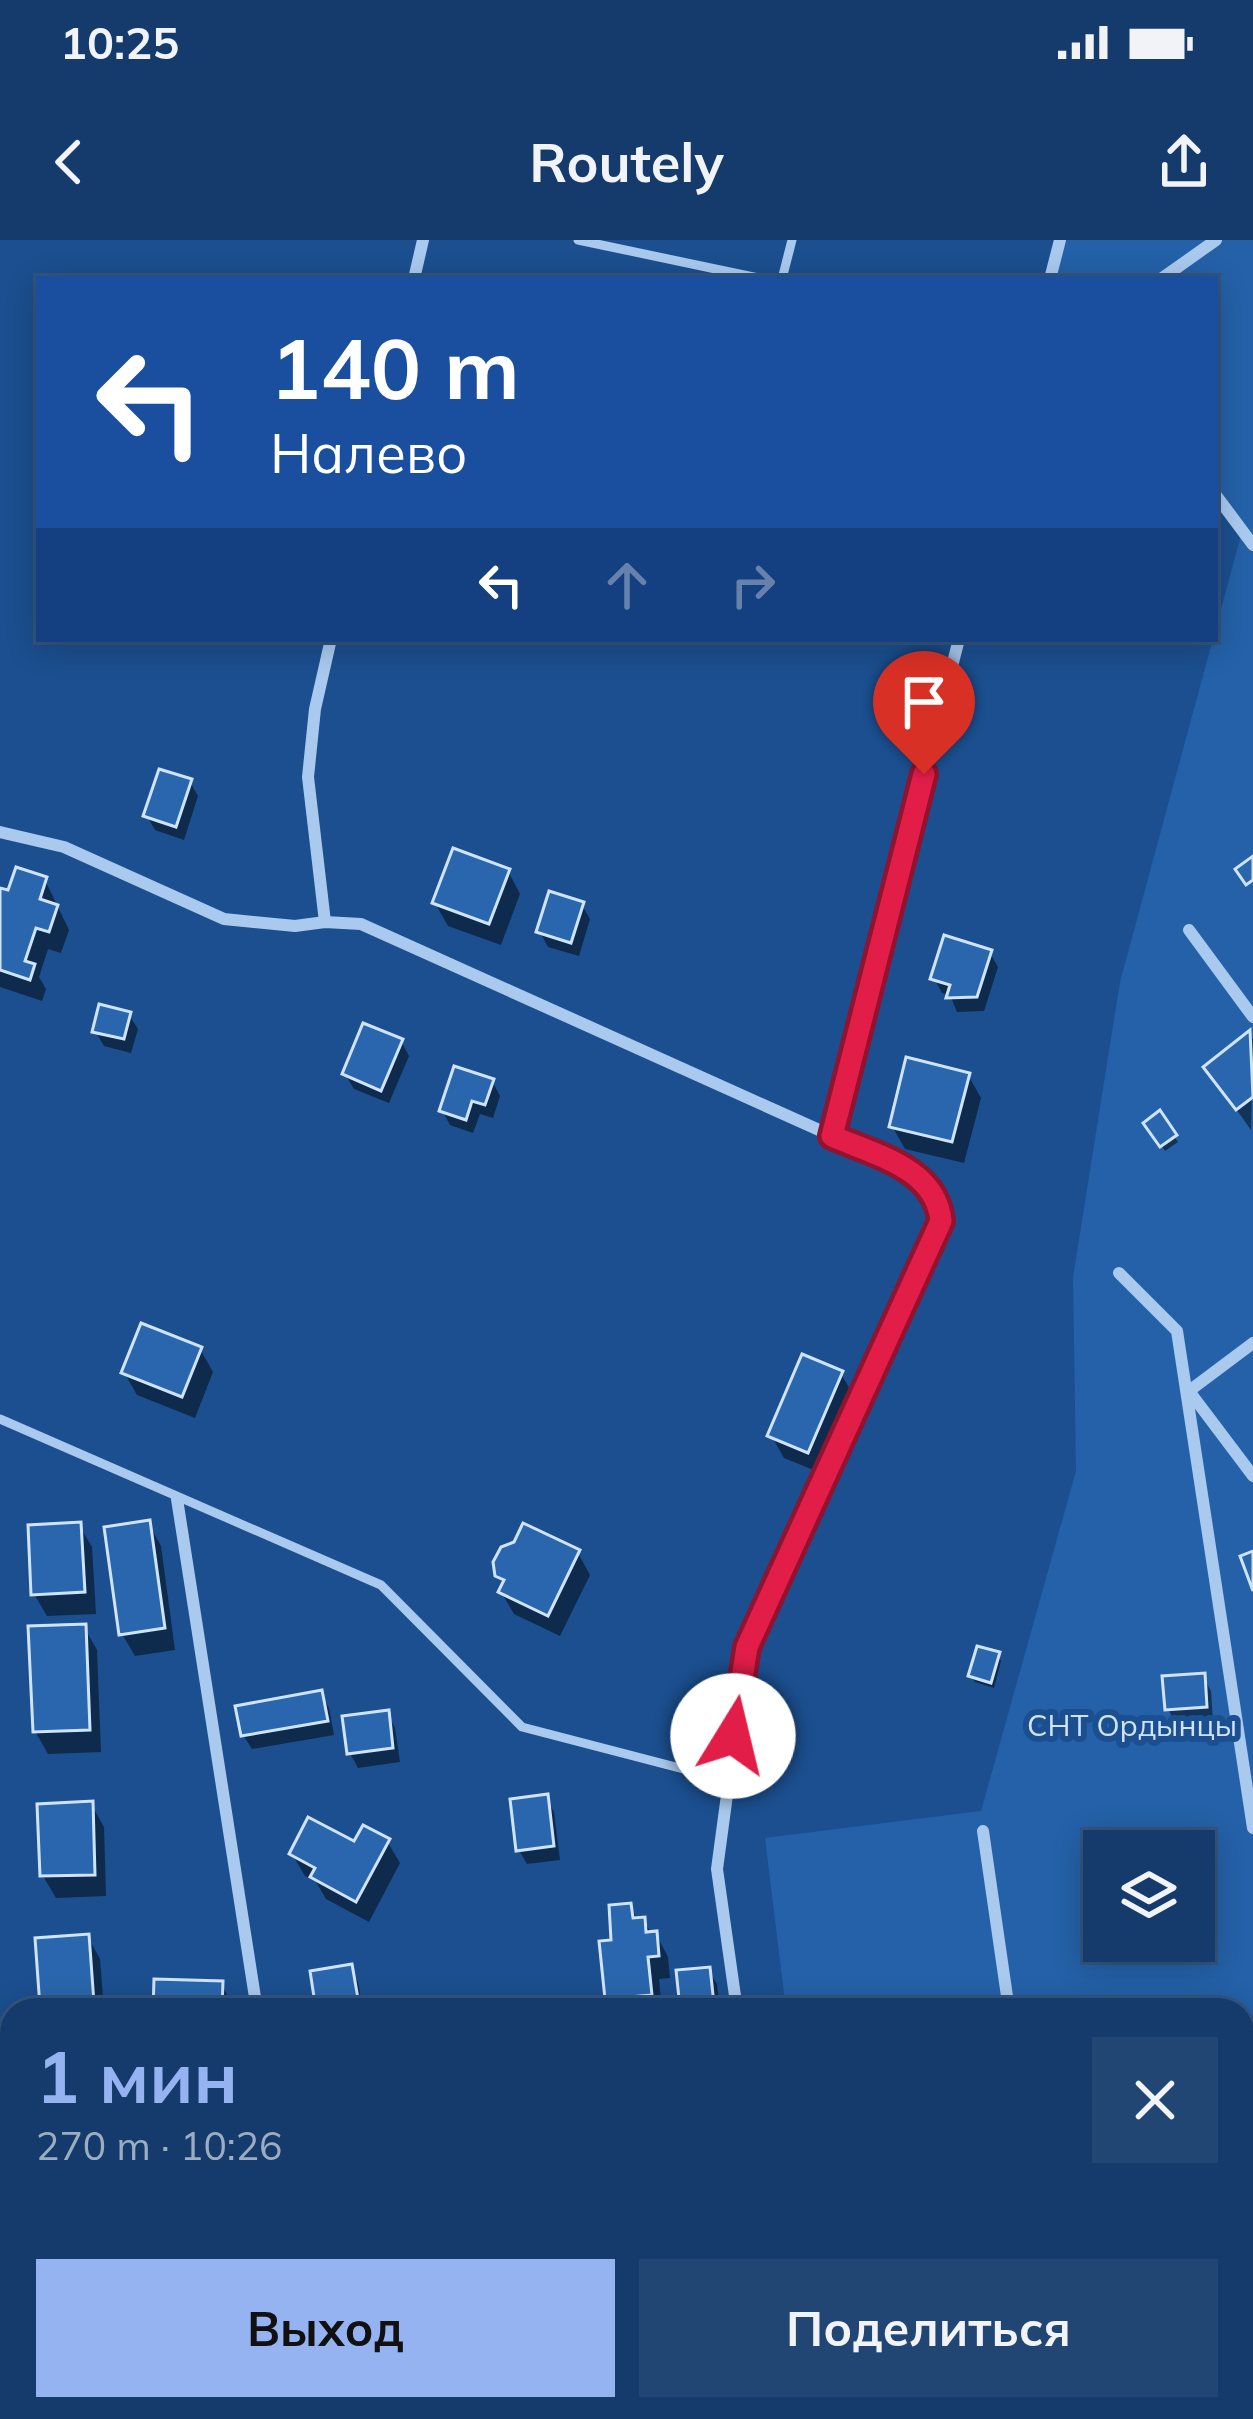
<!DOCTYPE html>
<html lang="ru">
<meta charset="utf-8">
<style>
body{margin:0;font-family:Mulish,sans-serif;background:#214673;color:#f1f3f6;height:100vh;display:flex;flex-direction:column;font-size:45px;white-space:nowrap}
*{box-sizing:border-box;margin:0}
p{font-size:39px;color:#9dadc1}
.icon{flex:none;width:66px;height:66px;fill:none;stroke:currentColor;stroke-width:2;stroke-linecap:round;stroke-linejoin:round}
.map{position:relative;flex:1;overflow:hidden}
.drawer{position:absolute;left:0px;top:1758px;width:1254px;height:423px;display:flex;flex-direction:column;background:#143b6b;border-radius:36px 36px 0 0;box-shadow:0 6px 30px #0003,0 0 0 3px #33557e}
.drawer>*{flex:none}
.top-card{position:absolute;left:36px;top:36px;width:1182px;height:366px;border-radius:0px;box-shadow:0 6px 30px #0003,0 0 0 3px #33557e;background:#1a4fa0;color:#fff;overflow:hidden}
.controls{position:absolute;left:1083px;top:1590px;display:grid;gap:24px}
.controls a{display:grid;place-items:center;width:132px;height:132px;border-radius:0px;background:#143b6b;box-shadow:0 6px 30px #0003,0 0 0 3px #33557e;font-size:60px}
.pin{position:absolute;display:grid;place-items:center;width:102px;height:102px;color:#fff;margin:-123px -51px;border-radius:50% 50% 50% 0;rotate:-45deg;box-shadow:0 0 12px #0007}
.pin .icon{rotate:45deg}
.me{position:absolute;width:132px;margin:-66px;rotate:9deg;stroke-linejoin:round;filter:drop-shadow(0 0 9px #0008)}
.turn{display:flex;align-items:center;gap:42px;height:252px;padding:0 36px;font-size:54px}
.turn .icon{width:156px;height:156px;stroke-width:2.5}
.turn b{display:block;font-size:84px;line-height:102px}
.lanes{display:flex;align-items:center;height:114px;padding:0 36px;background:#0003;justify-content:center;gap:60px;direction:ltr}
.lanes .off{opacity:.35}
.round{display:grid;place-items:center;flex:none;width:126px;height:126px;border-radius:0px;background:#214673}
.summary{display:flex;align-items:center;justify-content:space-between;height:204px;padding:0 36px}
h1{font-size:72px;font-weight:700;line-height:90px;color:#95b2f1}
.primary-button{display:flex;gap:24px;margin-top:auto;padding:24px 36px}
.primary-button a{flex:1;height:138px;border-radius:0px;background:#95b2f1;color:#111;font-size:48px;font-weight:700;line-height:138px;text-align:center}
.primary-button a+a{background:#214673;color:#f1f3f6}
.status{display:flex;justify-content:space-between;align-items:center;height:84px;padding:0 60px;background:#143b6b;direction:ltr}
.status svg{height:33px;fill:currentColor}
header{display:flex;justify-content:space-between;align-items:center;height:156px;padding:0 36px;background:#143b6b;font-size:54px;font-weight:700}
.map>svg:first-child{display:block}
.green{fill:#2461a8;fill-rule:evenodd}
.shadow{fill:#0007}
.building{fill:#2a66ad;stroke:#cfe3fa;stroke-width:3}
.lines{fill:none;stroke-linecap:round;stroke-linejoin:round}
.lane{stroke:#a9c9ee;stroke-width:9}
.street{stroke:#a9c9ee;stroke-width:12}
.route-casing{stroke:#92132f;stroke-width:30}
.route{stroke:#e11d48;stroke-width:21}
.labels{text-anchor:middle;stroke-width:12;stroke-linejoin:round;paint-order:stroke}
.park-label{font-size:30px;fill:#cfe3fa;stroke:#1b4f8f}
</style>
<div class="status"><b>10:25</b><svg viewBox="0 0 49 12"><path d="M0 12V9h3v3zM5 12V6h3v6zM10 12V3h3v9zM15 12V0h3v12zM26 1h20v11H26zM47 4h2v5h-2z"/></svg></div>
<header><svg class="icon" aria-label="back" viewBox="0 0 24 24"><path d="M15 5l-7 7 7 7"/></svg>Routely<svg class="icon" aria-label="share" viewBox="0 0 24 24"><path d="M12 15V3M7 8l5-5 5 5M5 13v7h14v-7"/></svg></header>
<div class="map">
<svg width="1253" height="2179" viewBox="0 0 1253 2179">
<rect width="100%" height="100%" fill="#1b4f8f"/>
<path class="green" d="M1062 0H1253V2179H838L837 2169H1242V1770H786L765 1598 981 1571 1076 1231 1073 1037 1120 742 1244 284 1215 253V39H1052ZM1104 1611H1194V1701H1104Z"/>
<g class="shadow">
<polygon points="190,542 198,556 184,600 155,590 147,576"/>
<polygon points="508,631 520,654 501,705 448,686 435,663"/>
<polygon points="45,640 69,690 61,713 48,709 39,737 46,749 42,761 0,747 0,651 10,654"/>
<polygon points="582,665 590,679 579,716 548,707 540,692"/>
<polygon points="990,713 998,727 984,771 957,772 950,755 942,753 934,738"/>
<polygon points="129,775 138,789 131,813 104,806 95,791"/>
<polygon points="1250,795 1253,799 1251,890 1207,828"/>
<polygon points="401,801 409,816 389,863 354,849 345,834"/>
<polygon points="968,835 981,858 964,923 905,909 892,886"/>
<polygon points="492,841 500,856 493,878 480,874 473,893 450,885 442,870"/>
<polygon points="1160,875 1178,902 1165,911 1147,884"/>
<polygon points="200,1109 213,1132 195,1178 137,1155 124,1132"/>
<polygon points="841,1134 854,1156 821,1233 784,1218 771,1195"/>
<polygon points="148,1283 161,1306 175,1410 135,1416 122,1394"/>
<polygon points="79,1285 92,1307 96,1374 47,1376 34,1354"/>
<polygon points="578,1313 590,1335 560,1396 514,1374 501,1352 504,1346 498,1335"/>
<polygon points="84,1387 97,1410 101,1512 48,1514 35,1491"/>
<polygon points="998,1415 1001,1421 994,1448 975,1442 971,1436"/>
<polygon points="1203,1436 1211,1451 1213,1481 1176,1484 1168,1469"/>
<polygon points="321,1454 329,1468 334,1495 252,1509 243,1495"/>
<polygon points="387,1473 395,1488 400,1522 358,1528 350,1513"/>
<polygon points="546,1558 554,1572 560,1620 527,1624 519,1610"/>
<polygon points="91,1564 104,1587 106,1656 56,1658 43,1636"/>
<polygon points="387,1601 400,1623 369,1682 326,1659 316,1642 305,1636 292,1614"/>
<polygon points="630,1666 638,1680 643,1680 652,1694 656,1694 668,1717 670,1738 659,1739 662,1770 614,1770 608,1758 614,1703"/>
<polygon points="88,1697 100,1719 104,1770 45,1770 43,1766"/>
<polygon points="350,1727 358,1742 363,1770 319,1770"/>
<polygon points="708,1730 717,1744 720,1770 685,1770 683,1767"/>
<polygon points="222,1744 234,1770 156,1770"/>
<polygon points="56,2169 151,2169 135,2179 62,2179"/>
</g>
<g class="building">
<polygon points="159,529 192,539 176,587 143,576"/>
<polygon points="453,608 510,629 489,684 432,663"/>
<polygon points="1253,616 1253,640 1246,645 1235,629"/>
<polygon points="16,627 47,637 40,659 58,665 49,692 36,688 25,721 35,724 30,740 0,730 0,648 8,650"/>
<polygon points="549,651 584,662 571,703 536,692"/>
<polygon points="944,695 992,710 977,757 946,758 950,745 930,739"/>
<polygon points="99,764 131,772 124,799 92,792"/>
<polygon points="363,783 403,799 381,851 342,834"/>
<polygon points="1250,790 1253,857 1236,870 1203,827"/>
<polygon points="906,817 970,833 952,902 889,887"/>
<polygon points="454,826 494,839 485,865 472,861 466,880 439,871"/>
<polygon points="1160,870 1177,895 1160,907 1143,883"/>
<polygon points="141,1083 202,1107 182,1157 121,1133"/>
<polygon points="802,1114 843,1131 808,1213 767,1196"/>
<polygon points="150,1280 165,1388 119,1395 104,1287"/>
<polygon points="81,1282 85,1352 31,1355 28,1285"/>
<polygon points="523,1283 580,1310 548,1376 498,1352 504,1340 495,1336 493,1322 501,1307 514,1302"/>
<polygon points="1253,1311 1253,1351 1240,1316"/>
<polygon points="86,1384 90,1490 33,1492 28,1386"/>
<polygon points="977,1406 1000,1412 991,1443 968,1436"/>
<polygon points="1205,1433 1207,1467 1165,1470 1162,1436"/>
<polygon points="322,1450 328,1481 241,1496 235,1466"/>
<polygon points="389,1470 393,1508 347,1514 342,1476"/>
<polygon points="548,1554 554,1606 516,1611 510,1559"/>
<polygon points="93,1561 95,1635 40,1636 37,1564"/>
<polygon points="308,1577 354,1601 363,1585 390,1599 356,1662 310,1637 315,1628 289,1614"/>
<polygon points="631,1663 633,1678 645,1677 646,1692 657,1691 659,1716 648,1717 652,1755 605,1759 599,1701 611,1700 609,1665"/>
<polygon points="89,1694 94,1763 40,1767 35,1698"/>
<polygon points="352,1724 360,1770 316,1770 310,1731"/>
<polygon points="710,1727 714,1764 680,1768 676,1730"/>
<polygon points="154,1739 223,1741 222,1770 153,1770"/>
<polygon points="53,2169 103,2169 90,2177 87,2172 75,2179 59,2179"/>
<polygon points="677,2169 734,2169 735,2179 656,2179 677,2174"/>
</g>
<g class="lines">
<g class="lane">
<polyline points="578,0 763,39"/>
<polyline points="782,39 792,0"/>
<polyline points="0,1179 381,1345 522,1487 726,1540"/>
</g>
<g class="street">
<polyline points="414,39 423,0"/>
<polyline points="1050,39 1060,0"/>
<polyline points="1161,39 1216,0"/>
<polyline points="1215,254 1253,305"/>
<polyline points="0,592 64,607 224,679 295,686 325,682 361,684 917,934 939,958 941,981 747,1407 717,1629 737,1770"/>
<polyline points="325,682 308,537 315,469 331,399"/>
<polyline points="1189,690 1253,777"/>
<polyline points="832,895 959,399"/>
<polyline points="1119,1033 1177,1091 1253,1588"/>
<polyline points="1253,1103 1189,1151 1253,1236"/>
<polyline points="177,1259 257,1770"/>
<polyline points="983,1591 1009,1770"/>
<polyline points="320,2169 321,2179"/>
<polyline points="793,2169 794,2179"/>
<polyline points="1066,2169 1068,2179"/>
</g>
</g>
<g class="lines">
<g class="route-casing">
<path id="route" d="M733 1496 747 1407 941 981C936 928 875 915 832 896L924 534"/>
</g>
<use href="#route" class="route"/>
</g>
<g class="labels">
<g class="park-label">
<text x="1132" y="1496">СНТ Ордынцы</text>
</g>
</g>
</svg>
<div class="controls">
<a><svg class="icon" aria-label="layers" viewBox="0 0 24 24"><path d="M12 4l9 5-9 5-9-5zM3 14l9 5 9-5"/></svg></a>
</div>
<div class="pin" style="left:924px;top:534px;background:#d93025"><svg class="icon" aria-label="arrive" viewBox="0 0 24 24"><path d="M6 21V4h12l-3 4 3 4H6"/></svg></div>
<svg class="me" style="left:733px;top:1496px" viewBox="-20 -20 40 40"><circle r="19" fill="#fff"/><path d="M0-13L10 11 0 6-10 11z" fill="#e11d48"/></svg>
<div class="top-card">
<div class="turn"><svg class="icon" aria-label="left" viewBox="0 0 24 24"><path d="M17 20v-9H6M10 6l-5 5 5 5"/></svg><div><b>140 m</b>Налево</div></div>
<div class="lanes"><svg class="icon" aria-label="left" viewBox="0 0 24 24"><path d="M17 20v-9H6M10 6l-5 5 5 5"/></svg><svg class="icon off" aria-label="ahead" viewBox="0 0 24 24"><path d="M12 20V5M6 11l6-6 6 6"/></svg><svg class="icon off" aria-label="right" viewBox="0 0 24 24"><path d="M7 20v-9h11M14 6l5 5-5 5"/></svg></div>
</div>
<section class="drawer">
<div class="summary"><div><h1>1 мин</h1><p>270 m · 10:26</p></div><a class="round"><svg class="icon" aria-label="close" viewBox="0 0 24 24"><path d="M6 6l12 12M18 6L6 18"/></svg></a></div>
<div class="primary-button"><a>Выход</a><a>Поделиться</a></div>
</section>
</div>
